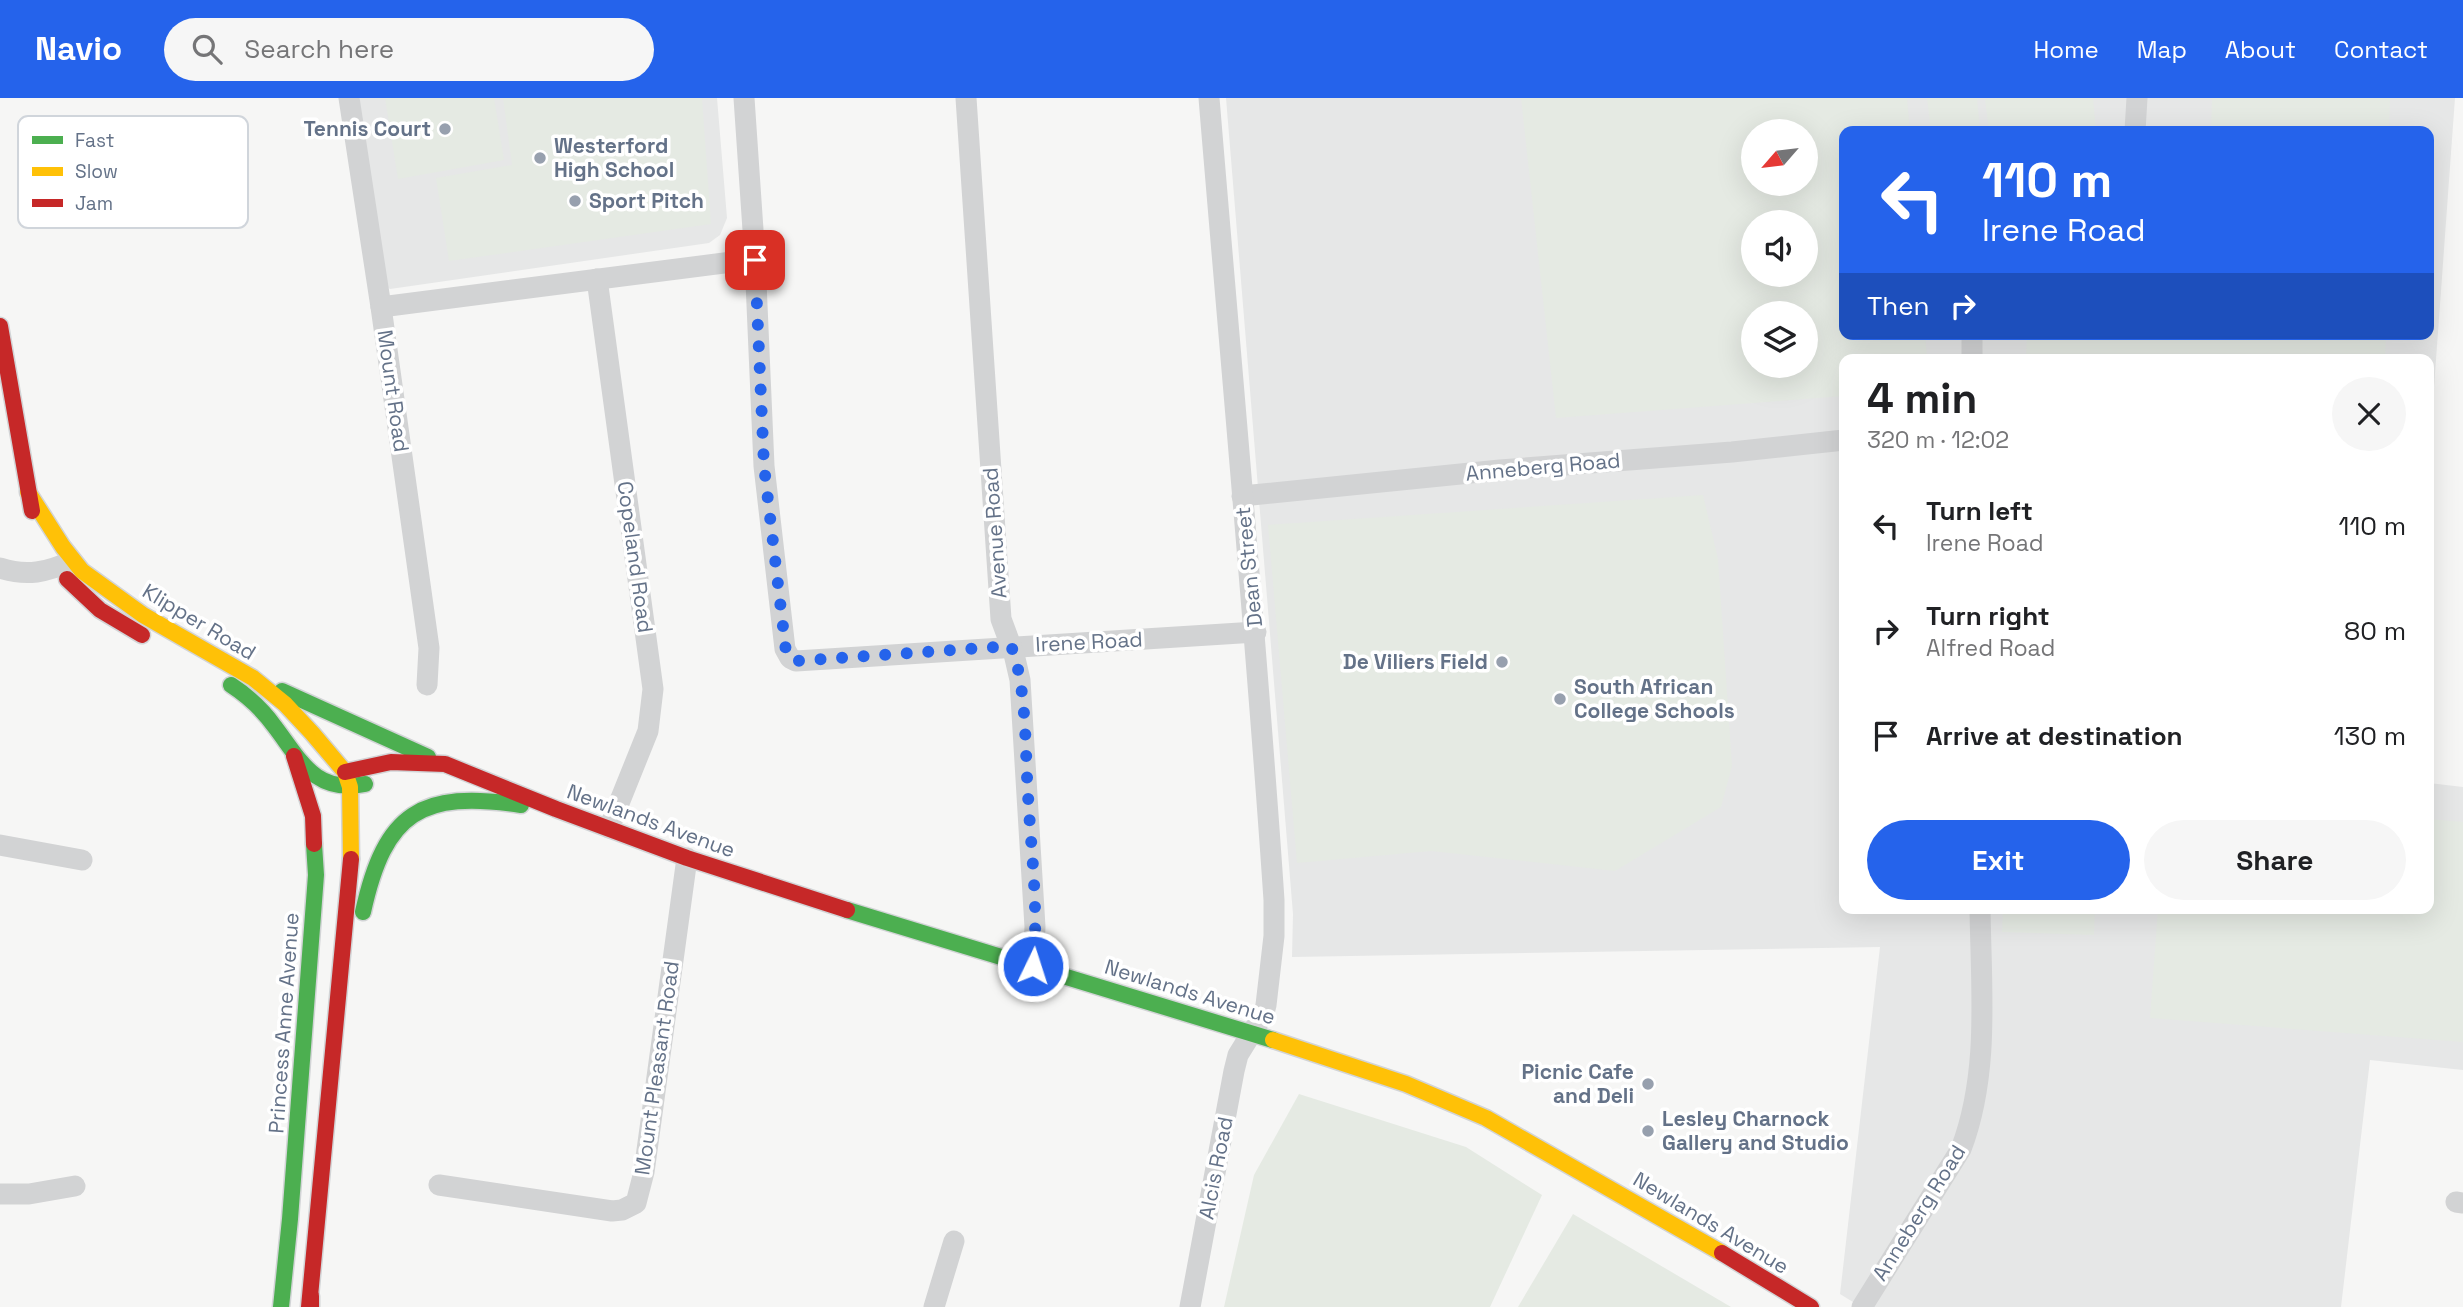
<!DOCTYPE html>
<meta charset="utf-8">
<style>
body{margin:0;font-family:"Space Grotesk",sans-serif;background:#f6f6f6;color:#202124;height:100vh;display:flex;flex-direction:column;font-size:26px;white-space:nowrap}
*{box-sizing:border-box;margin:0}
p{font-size:23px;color:#757577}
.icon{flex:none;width:38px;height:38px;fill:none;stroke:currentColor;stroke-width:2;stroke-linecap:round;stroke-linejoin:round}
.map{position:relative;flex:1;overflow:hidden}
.details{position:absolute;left:1839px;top:256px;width:595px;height:560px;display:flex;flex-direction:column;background:#fff;border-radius:14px;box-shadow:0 7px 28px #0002}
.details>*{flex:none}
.hud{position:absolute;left:1839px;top:28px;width:595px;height:214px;border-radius:14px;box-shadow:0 7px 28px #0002;background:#2563eb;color:#fff;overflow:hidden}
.needle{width:46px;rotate:242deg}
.controls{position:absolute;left:1741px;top:21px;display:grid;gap:14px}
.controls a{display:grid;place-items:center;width:77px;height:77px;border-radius:50%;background:#fff;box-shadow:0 7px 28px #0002;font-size:35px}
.pin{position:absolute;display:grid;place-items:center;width:60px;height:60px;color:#fff;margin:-30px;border-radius:14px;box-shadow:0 4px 10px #0006}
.me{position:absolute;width:77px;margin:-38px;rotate:4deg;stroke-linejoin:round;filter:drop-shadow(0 0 5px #0008)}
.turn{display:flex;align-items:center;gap:24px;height:147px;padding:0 28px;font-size:32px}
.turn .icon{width:91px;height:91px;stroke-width:2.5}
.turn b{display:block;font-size:49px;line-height:60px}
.then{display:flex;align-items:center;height:66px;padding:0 28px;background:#0003;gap:14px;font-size:26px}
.round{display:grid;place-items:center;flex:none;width:74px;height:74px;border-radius:37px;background:#f6f6f6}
.summary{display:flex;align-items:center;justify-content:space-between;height:119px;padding:0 28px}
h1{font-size:42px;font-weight:700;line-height:52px}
.button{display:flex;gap:14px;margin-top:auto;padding:14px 28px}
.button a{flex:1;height:80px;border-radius:42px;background:#2563eb;color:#fff;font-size:28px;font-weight:700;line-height:80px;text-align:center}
.button a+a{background:#f6f6f6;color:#202124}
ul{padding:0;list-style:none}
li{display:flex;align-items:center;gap:21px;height:105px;padding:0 28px}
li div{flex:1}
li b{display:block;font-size:26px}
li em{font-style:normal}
header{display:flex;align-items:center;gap:42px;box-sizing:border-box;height:98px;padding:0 35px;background:#2563eb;color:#fff}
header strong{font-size:33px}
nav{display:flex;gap:38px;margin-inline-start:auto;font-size:24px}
.search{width:490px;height:63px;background:#f6f6f6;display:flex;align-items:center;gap:18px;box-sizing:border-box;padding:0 24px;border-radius:38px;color:#757577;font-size:26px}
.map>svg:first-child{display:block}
.built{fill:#e6e7e7;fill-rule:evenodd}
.green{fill:#e5eae3;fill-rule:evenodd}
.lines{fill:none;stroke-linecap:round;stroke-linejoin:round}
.fast-casing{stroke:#d2d4d6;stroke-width:19}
.slow-casing{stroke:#d2d4d6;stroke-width:19}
.jam-casing{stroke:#d2d4d6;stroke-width:19}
.street{stroke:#d2d3d4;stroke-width:21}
.fast{stroke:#4caf50;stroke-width:16}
.slow{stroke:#ffc107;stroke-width:16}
.jam{stroke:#c62828;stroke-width:16}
.route{stroke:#2563eb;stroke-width:12;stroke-dasharray:0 21.6}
.poi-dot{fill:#97a0ae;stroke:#fff;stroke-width:2.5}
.labels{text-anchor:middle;stroke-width:7;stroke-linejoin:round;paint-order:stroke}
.poi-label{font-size:21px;font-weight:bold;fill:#647288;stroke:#fff;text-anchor:start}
.street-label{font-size:21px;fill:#647288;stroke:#fff}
.key{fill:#fff;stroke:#d0d5db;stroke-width:2}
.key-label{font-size:19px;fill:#647288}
</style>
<header>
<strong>Navio</strong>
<div class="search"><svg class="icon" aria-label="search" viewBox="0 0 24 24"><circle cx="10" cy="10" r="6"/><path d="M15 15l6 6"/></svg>Search here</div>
<nav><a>Home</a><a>Map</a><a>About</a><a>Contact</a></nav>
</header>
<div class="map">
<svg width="2463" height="1209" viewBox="0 0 2463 1209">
<rect width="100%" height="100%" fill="#f6f6f5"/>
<g class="built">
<polygon points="350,0 717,0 727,120 720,137 709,145 390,191 380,184"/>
<path d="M1226 0H2455L2429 358V261H1844V810H2429V685L2463 689V972L2370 962 2341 1209H1861L1840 1196 1880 849 1292 859 1293 816ZM1754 33H1806V86H1754ZM1844 33H2429V236H1844ZM1754 124H1806V177H1754ZM1754 215H1806V268H1754Z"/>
</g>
<g class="green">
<polygon points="385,0 494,0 504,62 398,81"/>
<polygon points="503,0 702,0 711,126 449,163 436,80 512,67"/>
<path d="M1521 0H1907L1910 33H1844V236H1925L1927 261H1844V298L1556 320ZM1754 33H1806V86H1754ZM1754 124H1806V177H1754ZM1754 215H1806V268H1754Z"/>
<polygon points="1927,0 1977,0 1980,33 1931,33"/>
<polygon points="1998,0 2093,0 2096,33 1989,33 1985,1"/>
<polygon points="2212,0 2390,0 2389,33 2211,33"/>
<polygon points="2027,236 2386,236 2385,261 2026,261"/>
<polygon points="1703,397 1718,461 1732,668 1721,709 1615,773 1431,753 1297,765 1268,427"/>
<polygon points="2429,721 2463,724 2463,944 2150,920 2158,810 2429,810"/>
<polygon points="2003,810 2095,810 2094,837 2002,834"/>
<polygon points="1299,996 1466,1049 1542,1097 1490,1209 1224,1209 1254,1077"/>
<polygon points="1573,1116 1731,1209 1518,1209"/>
</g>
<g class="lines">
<g class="fast-casing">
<g id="fast">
<path d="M231 587C248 598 263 612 275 629 301 663 315 696 365 686"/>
<polyline points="282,593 428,659"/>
<polyline points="847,812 1273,942"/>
<path d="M363 814C385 714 421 692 521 707"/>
<polyline points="281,1209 290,1121 316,777 314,746"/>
</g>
</g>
<g class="slow-casing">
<g id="slow">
<polyline points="28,394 63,449 82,473 143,517 253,580 285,606 312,635 345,674 350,689 351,761"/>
<polyline points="1273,942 1406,986 1486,1020 1722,1155"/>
</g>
</g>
<g class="jam-casing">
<g id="jam">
<polyline points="0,228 32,413"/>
<polyline points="67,481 100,512 142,537"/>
<polyline points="294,658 313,718 314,746"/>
<polyline points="345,674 391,664 445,666 556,711 687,760 847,812"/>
<polyline points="1722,1155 1811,1209"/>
<polyline points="311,1198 311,1209"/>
<polyline points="309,1209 351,761"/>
</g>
</g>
<g class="street">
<polyline points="349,0 381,209 429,550 427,587"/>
<polyline points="744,0 755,161 764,368 785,551 790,560 796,563 1256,534"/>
<polyline points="966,0 1001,521 1014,556 1020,582 1035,829 1033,868"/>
<polyline points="2135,33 2137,0"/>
<polyline points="597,181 653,591 648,633 609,730"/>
<polyline points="381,209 755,161"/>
<polyline points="1972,236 1972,261"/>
<polyline points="1242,398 1500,372 1732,354 1844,342"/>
<path d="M0 470C27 479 47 474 72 463"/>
<polyline points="0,747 82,762"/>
<polyline points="439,1087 612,1113 622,1112 636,1105 644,1074 687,760"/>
<polyline points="0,1096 29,1096 75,1088"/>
<polyline points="2456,1104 2463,1105"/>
<polyline points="934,1209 954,1143"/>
<path d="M1190 1209 1234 973 1238 957 1264 915 1266 907 1274 838V802C1256 534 1231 267 1209 0"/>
<path d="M1862 1209 1961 1051C1990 975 1981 891 1980 810"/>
</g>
<use href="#fast" class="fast"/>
<use href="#slow" class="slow"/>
<use href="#jam" class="jam"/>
</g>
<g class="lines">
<path class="route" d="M755 162 764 368 786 554 790 560 796 563 1011 548C1027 587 1025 654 1028 697 1031 753 1039 812 1033 868"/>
</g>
<g class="poi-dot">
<circle cx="445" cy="31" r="7"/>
<circle cx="540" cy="60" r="7"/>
<circle cx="575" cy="103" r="7"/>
<circle cx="1502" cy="564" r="7"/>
<circle cx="1560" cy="601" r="7"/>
<circle cx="1648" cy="986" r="7"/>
<circle cx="1648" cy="1033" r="7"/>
</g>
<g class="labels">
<g class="poi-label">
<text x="431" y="38" text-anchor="end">Tennis Court</text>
<text x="554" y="55">Westerford<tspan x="554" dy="24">High School</tspan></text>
<text x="589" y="110">Sport Pitch</text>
<text x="1488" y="571" text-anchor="end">De Viliers Field</text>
<text x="1574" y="596">South African<tspan x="1574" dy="24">College Schools</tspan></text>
<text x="1634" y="981" text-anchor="end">Picnic Cafe<tspan x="1634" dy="24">and Deli</tspan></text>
<text x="1662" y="1028">Lesley Charnock<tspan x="1662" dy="24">Gallery and Studio</tspan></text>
</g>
<g class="street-label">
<text transform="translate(393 293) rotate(82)" y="7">Mount Road</text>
<text transform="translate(1543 369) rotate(-5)" y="7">Anneberg Road</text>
<text transform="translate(995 435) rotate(-94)" y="7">Avenue Road</text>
<text transform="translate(635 459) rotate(82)" y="7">Copeland Road</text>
<text transform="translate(1249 469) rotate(-96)" y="7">Dean Street</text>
<text transform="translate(199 524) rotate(31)" y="7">Klipper Road</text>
<text transform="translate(1089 544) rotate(-3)" y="7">Irene Road</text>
<text transform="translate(651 723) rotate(20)" y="7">Newlands Avenue</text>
<text transform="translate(1190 894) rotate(17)" y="7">Newlands Avenue</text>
<text transform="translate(284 925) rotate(-86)" y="7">Princess Anne Avenue</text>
<text transform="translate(657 970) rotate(-82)" y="7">Mount Pleasant Road</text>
<text transform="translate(1216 1070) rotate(-79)" y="7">Alcis Road</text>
<text transform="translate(1919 1115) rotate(-58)" y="7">Anneberg Road</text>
<text transform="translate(1711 1125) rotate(31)" y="7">Newlands Avenue</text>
</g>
</g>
<rect x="18" y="18" width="230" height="112" rx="10" class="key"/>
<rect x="32" y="38" width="31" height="8" fill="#4caf50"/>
<rect x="32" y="69" width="31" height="9" fill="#ffc107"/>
<rect x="32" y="101" width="31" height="8" fill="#c62828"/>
<g class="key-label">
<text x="75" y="49">Fast</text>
<text x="75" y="80">Slow</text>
<text x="75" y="112">Jam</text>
</g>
</svg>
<div class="controls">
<a><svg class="needle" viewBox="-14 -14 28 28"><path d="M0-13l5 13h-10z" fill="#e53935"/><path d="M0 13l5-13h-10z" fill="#757577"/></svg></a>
<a><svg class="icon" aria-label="sound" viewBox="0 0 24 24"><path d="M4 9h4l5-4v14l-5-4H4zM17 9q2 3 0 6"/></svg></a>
<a><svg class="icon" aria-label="layers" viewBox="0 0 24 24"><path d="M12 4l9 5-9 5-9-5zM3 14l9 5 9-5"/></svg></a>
</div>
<div class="pin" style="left:755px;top:162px;background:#d93025"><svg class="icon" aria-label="arrive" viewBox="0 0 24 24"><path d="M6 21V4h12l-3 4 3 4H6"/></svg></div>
<svg class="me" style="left:1033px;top:868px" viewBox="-20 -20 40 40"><circle r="17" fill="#2563eb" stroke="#fff" stroke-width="3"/><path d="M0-11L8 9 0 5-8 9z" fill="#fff"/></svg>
<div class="hud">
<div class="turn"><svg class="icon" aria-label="left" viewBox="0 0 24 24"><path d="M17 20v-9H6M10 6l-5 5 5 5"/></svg><div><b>110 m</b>Irene Road</div></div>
<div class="then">Then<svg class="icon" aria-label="right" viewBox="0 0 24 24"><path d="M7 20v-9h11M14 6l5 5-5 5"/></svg></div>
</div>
<section class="details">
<div class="summary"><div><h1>4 min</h1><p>320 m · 12:02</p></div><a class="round"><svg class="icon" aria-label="close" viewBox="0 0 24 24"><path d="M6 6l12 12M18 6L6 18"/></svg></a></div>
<ul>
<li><svg class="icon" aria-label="left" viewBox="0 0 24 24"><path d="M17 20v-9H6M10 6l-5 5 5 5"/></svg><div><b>Turn left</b><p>Irene Road</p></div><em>110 m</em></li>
<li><svg class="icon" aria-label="right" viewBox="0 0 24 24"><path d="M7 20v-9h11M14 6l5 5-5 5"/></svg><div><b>Turn right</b><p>Alfred Road</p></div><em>80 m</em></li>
<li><svg class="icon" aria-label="arrive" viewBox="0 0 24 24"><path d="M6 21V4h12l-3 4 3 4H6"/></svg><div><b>Arrive at destination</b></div><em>130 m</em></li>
</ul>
<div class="button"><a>Exit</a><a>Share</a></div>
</section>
</div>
